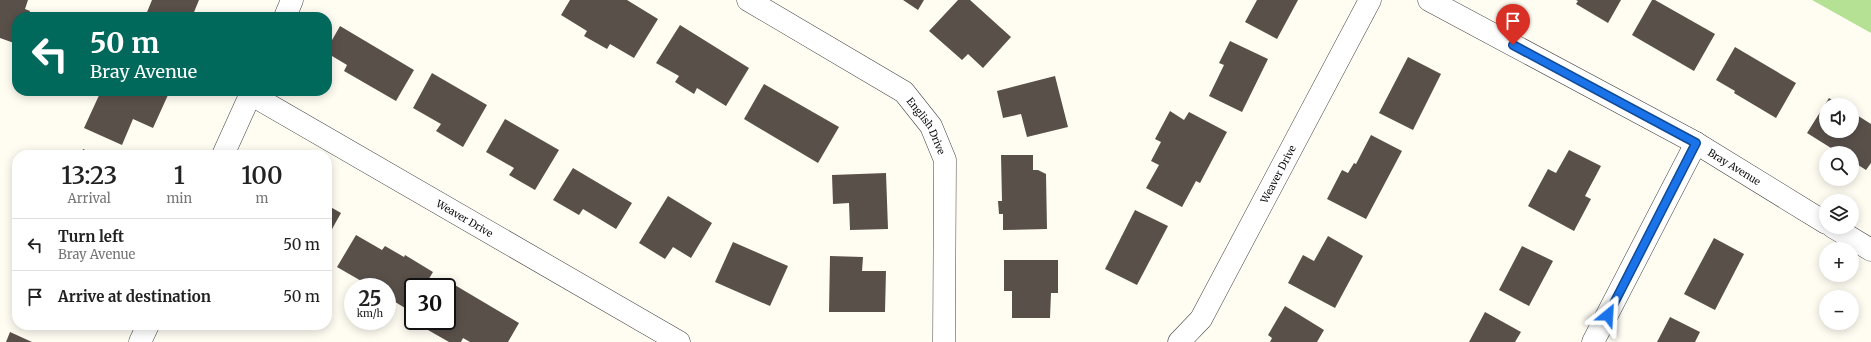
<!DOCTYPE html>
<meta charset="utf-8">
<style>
body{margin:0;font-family:Merriweather,serif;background:#f2f2f2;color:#222;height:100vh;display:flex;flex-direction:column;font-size:15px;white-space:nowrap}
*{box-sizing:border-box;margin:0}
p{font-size:13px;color:#767676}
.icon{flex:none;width:22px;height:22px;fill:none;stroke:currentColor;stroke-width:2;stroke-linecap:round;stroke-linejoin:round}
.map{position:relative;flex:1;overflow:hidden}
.details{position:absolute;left:12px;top:150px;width:320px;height:180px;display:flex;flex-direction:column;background:#fff;border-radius:16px;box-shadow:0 2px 10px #0003}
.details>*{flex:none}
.banner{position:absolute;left:12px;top:12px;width:320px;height:84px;border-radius:16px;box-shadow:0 2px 10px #0003;background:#00695c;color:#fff;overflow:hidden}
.controls{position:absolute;left:1819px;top:98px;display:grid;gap:8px}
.controls a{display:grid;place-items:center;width:40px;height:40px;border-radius:50%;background:#fff;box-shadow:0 2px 10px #0003;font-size:20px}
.speed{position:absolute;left:344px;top:278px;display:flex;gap:8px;font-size:20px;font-weight:700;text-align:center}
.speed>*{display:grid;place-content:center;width:52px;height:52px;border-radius:50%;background:#fff;box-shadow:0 2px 10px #0003;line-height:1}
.speed small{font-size:10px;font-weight:400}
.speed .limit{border:2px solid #111;border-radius:6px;background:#fff;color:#111}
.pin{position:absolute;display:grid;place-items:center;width:34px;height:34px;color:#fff;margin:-41px -17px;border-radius:50% 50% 50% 0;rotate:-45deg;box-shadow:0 0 4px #0007}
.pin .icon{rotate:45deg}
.me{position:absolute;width:44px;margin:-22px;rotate:27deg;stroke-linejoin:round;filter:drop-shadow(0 0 3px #0008)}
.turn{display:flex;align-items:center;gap:14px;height:84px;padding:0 12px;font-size:18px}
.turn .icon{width:52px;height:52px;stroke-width:2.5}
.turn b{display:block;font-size:28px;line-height:34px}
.eta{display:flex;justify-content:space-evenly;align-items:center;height:68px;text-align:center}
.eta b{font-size:24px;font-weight:600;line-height:28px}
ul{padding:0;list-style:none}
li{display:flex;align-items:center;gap:12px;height:52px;padding:0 12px;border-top:1px solid #e0e0e0}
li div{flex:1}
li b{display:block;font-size:15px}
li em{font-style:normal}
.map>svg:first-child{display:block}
.forest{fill:#b5e194}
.building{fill:#59504a}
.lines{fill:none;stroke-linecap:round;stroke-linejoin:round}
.minor-casing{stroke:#424242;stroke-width:23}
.minor{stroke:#fff;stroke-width:22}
.route-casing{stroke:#114b97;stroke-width:10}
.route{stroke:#1a73e8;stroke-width:7}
.labels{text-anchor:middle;stroke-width:4;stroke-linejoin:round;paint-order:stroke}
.street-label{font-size:10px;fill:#0f0f0f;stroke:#fff}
</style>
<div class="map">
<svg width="1871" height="342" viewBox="0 0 1871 342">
<rect width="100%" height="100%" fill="#fffdf2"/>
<polygon class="forest" points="1812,0 1871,0 1871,33"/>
<g class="building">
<polygon points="0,0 28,0 25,9 30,11 28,17 17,17 17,35 14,43 0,38"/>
<polygon points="152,0 199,0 192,17 145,17"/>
<polygon points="570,0 627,0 658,19 634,58 610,44 607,49 584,36 587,31 561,15"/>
<polygon points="903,0 924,0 918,10"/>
<polygon points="958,0 970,0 1011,37 983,68 968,54 962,60 929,31"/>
<polygon points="1257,0 1298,0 1277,39 1245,22"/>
<polygon points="1576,0 1621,0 1608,23 1576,4 1578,1"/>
<polygon points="1652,0 1655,0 1715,34 1694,71 1632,35"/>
<polygon points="680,25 749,68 726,106 697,88 694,94 675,82 679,76 656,63"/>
<polygon points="340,26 414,70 396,101 344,71 347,65 327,53 327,49"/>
<polygon points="1230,41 1268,59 1242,112 1209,96 1224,65 1219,63"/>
<polygon points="1735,47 1796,83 1776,118 1734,93 1735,91 1716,80"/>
<polygon points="1408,57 1441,74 1413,130 1379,113"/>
<polygon points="432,73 487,105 463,147 436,131 441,124 413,108"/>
<polygon points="1055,76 1068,127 1027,137 1021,114 1003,118 997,91"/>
<polygon points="764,84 839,127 818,163 744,119"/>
<polygon points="101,91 160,91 168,95 153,128 133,119 122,145 84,128"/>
<polygon points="1829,98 1840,105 1826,105 1826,131 1852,131 1852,112 1871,124 1871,163 1866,170 1852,161 1852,153 1839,153 1807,133"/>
<polygon points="1170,111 1184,120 1189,112 1227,132 1200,183 1196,181 1182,207 1146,188 1159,165 1151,161 1161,142 1155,139"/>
<polygon points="505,119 559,150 535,190 509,175 514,168 486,152"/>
<polygon points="1371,135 1402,151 1366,219 1327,199 1342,170 1348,173 1354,163 1356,164"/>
<polygon points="83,149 96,155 81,155"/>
<polygon points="1569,150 1601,166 1585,196 1591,199 1574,231 1528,206 1548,169 1556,173"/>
<polygon points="1001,155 1033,155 1033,170 1038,170 1046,174 1047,229 1003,230 1003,214 999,214 998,201 1002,201"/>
<polygon points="573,168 632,203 616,229 583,209 579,215 553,200"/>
<polygon points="886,173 888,229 850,230 849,203 833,204 832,175"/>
<polygon points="668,196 712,223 691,258 673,247 665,259 639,243"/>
<polygon points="327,205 341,213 327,238"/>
<polygon points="1135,210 1168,226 1137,285 1105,269"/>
<polygon points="356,235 382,250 385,246 404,257 405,255 433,272 424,287 413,287 413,306 410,311 387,297 387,287 364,287 361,285 363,282 337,267"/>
<polygon points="1328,236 1363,256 1335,308 1288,283 1303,255 1314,261"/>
<polygon points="1714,238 1744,254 1715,310 1684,294"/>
<polygon points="733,242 788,266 770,306 715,282"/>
<polygon points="1522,246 1553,261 1529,306 1499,290"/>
<polygon points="830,256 863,257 862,271 886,271 885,312 829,312"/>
<polygon points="1004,260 1058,260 1058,293 1051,293 1050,318 1012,318 1012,291 1004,291"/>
<polygon points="448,281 519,323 508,342 470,342 463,338 461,342 449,342 421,326 424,321 447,321 447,287 444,287"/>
<polygon points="1285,306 1324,330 1317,342 1270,342 1272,338 1268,335"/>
<polygon points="1485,312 1521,332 1515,342 1469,342"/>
<polygon points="1670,317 1700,332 1695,342 1657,342"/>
<polygon points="10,332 32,342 6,342"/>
</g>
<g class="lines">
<g class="minor-casing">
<g id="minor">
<path id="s1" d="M748 0 904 92 931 126 945 160 944 342"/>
<path id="s2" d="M1429 0 1696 143 1826 223"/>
<polyline points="285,17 292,0"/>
<path id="s3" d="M250 94 679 342"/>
<polyline points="223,155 252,91"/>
<polyline points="1833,227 1871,250"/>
<polyline points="140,342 148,325"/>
<path id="s4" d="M1179 342 1201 319 1370 0"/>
<polyline points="1593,342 1696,143"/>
</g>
</g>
<use href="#minor" class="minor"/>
</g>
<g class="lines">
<g class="route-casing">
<polyline id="route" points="1513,45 1696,143 1608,315"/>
</g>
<use href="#route" class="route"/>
</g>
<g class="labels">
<g class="street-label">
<text dy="4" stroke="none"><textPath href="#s1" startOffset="222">English Drive</textPath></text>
<text dy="4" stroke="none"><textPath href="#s2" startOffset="348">Bray Avenue</textPath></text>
<text dy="4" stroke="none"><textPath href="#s4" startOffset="196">Weaver Drive</textPath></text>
<text dy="4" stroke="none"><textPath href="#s3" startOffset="248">Weaver Drive</textPath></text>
</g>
</g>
</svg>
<div class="controls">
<a><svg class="icon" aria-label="sound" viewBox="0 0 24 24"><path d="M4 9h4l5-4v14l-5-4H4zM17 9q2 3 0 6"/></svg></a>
<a><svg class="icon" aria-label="search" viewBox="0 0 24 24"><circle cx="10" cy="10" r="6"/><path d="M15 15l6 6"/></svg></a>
<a><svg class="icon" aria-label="layers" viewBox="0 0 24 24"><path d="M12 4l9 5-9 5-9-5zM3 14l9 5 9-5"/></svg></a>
<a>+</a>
<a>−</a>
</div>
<div class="speed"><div>25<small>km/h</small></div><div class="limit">30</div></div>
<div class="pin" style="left:1513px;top:45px;background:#d93025"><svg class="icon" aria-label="arrive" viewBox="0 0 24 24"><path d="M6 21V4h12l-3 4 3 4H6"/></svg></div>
<svg class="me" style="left:1608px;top:315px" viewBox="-20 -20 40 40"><path d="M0-17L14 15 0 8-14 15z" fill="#1a73e8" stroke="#fff" stroke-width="4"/></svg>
<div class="banner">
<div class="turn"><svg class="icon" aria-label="left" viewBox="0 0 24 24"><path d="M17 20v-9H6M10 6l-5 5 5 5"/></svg><div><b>50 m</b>Bray Avenue</div></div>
</div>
<section class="details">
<div class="eta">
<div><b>13:23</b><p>Arrival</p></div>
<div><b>1</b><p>min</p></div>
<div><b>100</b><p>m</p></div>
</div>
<ul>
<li><svg class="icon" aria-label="left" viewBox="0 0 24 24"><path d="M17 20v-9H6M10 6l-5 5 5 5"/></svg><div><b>Turn left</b><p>Bray Avenue</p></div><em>50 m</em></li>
<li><svg class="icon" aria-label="arrive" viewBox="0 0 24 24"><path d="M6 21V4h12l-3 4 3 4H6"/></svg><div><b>Arrive at destination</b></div><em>50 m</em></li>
</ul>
</section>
</div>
